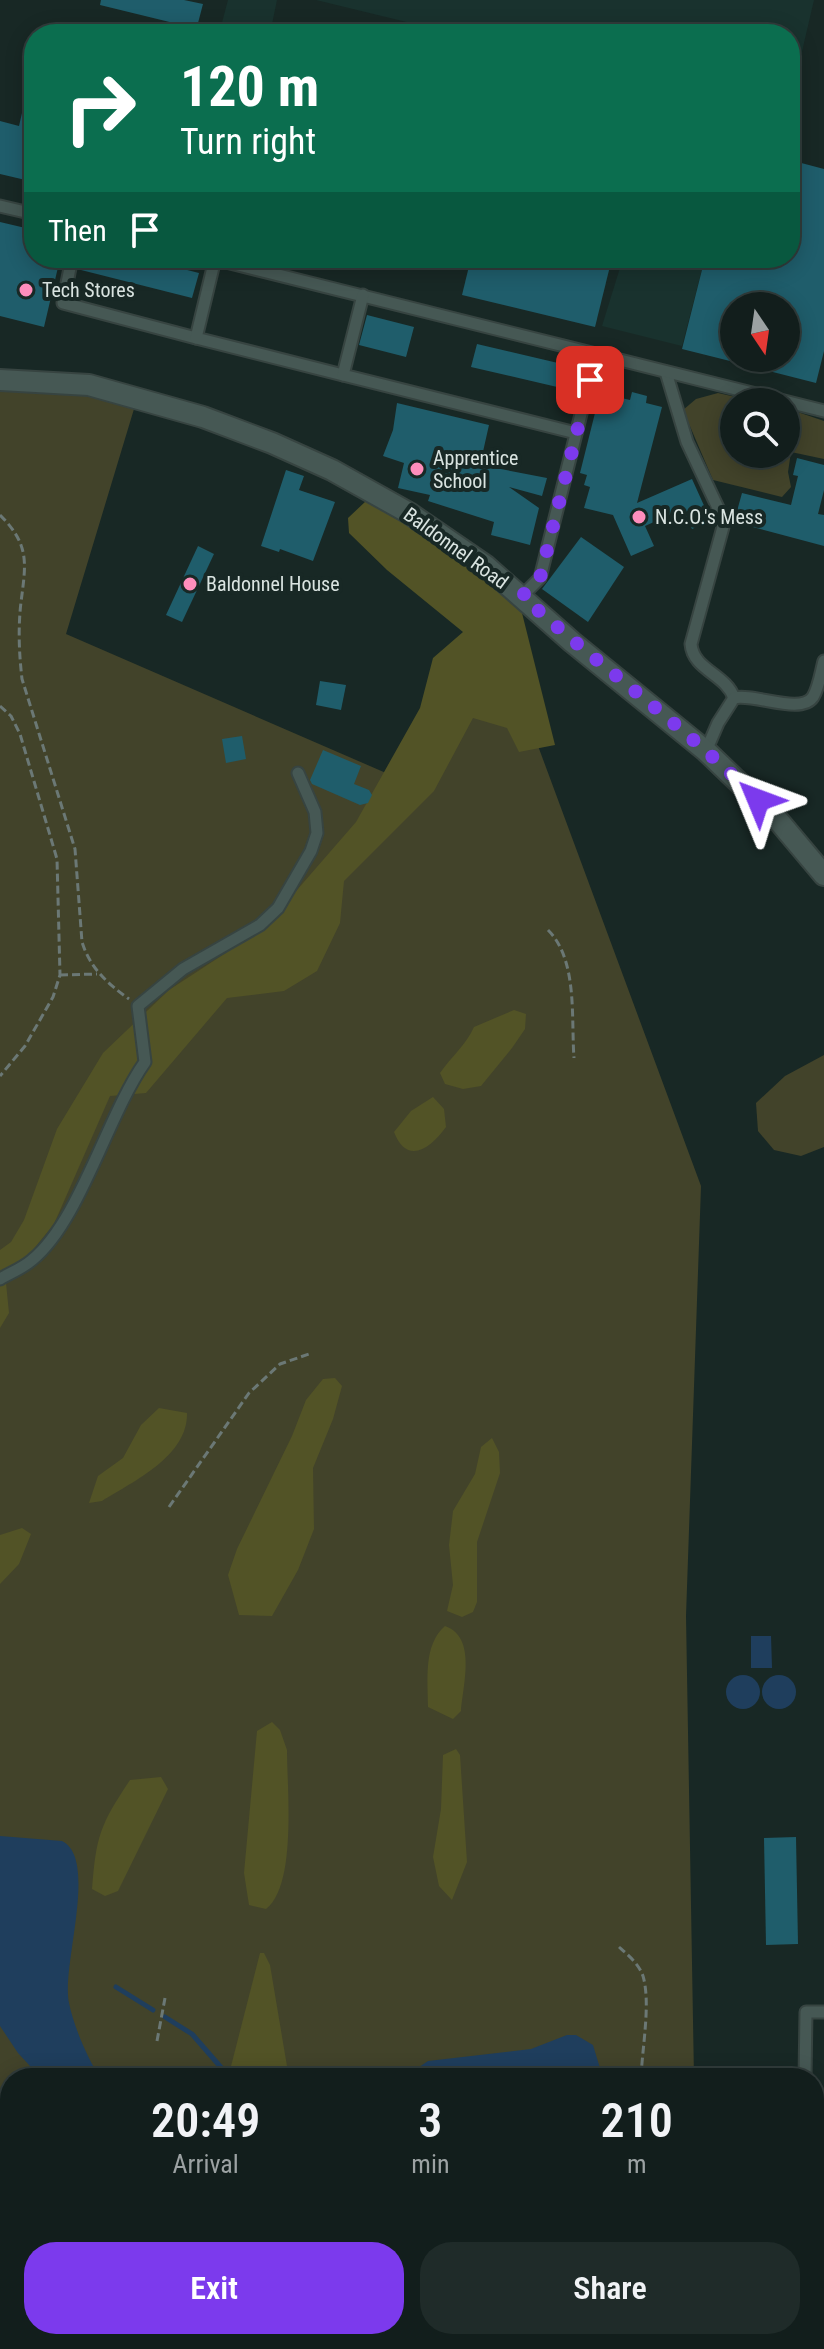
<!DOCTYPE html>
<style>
body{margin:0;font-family:"Roboto Condensed",sans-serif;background:#1f2b29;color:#f1f3f6;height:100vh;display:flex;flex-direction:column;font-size:30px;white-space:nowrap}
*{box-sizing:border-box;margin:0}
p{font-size:26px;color:#9ca2a3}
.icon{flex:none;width:44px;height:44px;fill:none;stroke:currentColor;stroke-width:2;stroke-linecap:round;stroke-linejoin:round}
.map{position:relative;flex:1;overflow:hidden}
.side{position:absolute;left:0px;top:2068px;width:824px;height:282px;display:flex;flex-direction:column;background:#121e1c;border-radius:32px 32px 0 0;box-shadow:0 4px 20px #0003,0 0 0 2px #313c3b}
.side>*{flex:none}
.hud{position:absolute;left:24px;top:24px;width:776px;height:244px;border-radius:32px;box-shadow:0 4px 20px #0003,0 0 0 2px #313c3b;background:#0b6e4f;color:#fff;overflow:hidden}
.needle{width:52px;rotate:167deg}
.tools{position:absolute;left:720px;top:292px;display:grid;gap:16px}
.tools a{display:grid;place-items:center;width:80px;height:80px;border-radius:50%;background:#121e1c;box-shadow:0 4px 20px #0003,0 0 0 2px #313c3b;font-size:40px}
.pin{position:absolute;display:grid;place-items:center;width:68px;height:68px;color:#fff;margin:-34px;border-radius:16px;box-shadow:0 4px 12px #0006}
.me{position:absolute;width:88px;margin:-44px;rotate:314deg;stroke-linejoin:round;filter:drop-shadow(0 0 6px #0008)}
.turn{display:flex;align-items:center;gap:28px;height:168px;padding:0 24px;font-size:36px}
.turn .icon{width:104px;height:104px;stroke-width:2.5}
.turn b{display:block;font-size:56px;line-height:68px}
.then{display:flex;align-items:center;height:76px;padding:0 24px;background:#0003;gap:16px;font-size:30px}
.eta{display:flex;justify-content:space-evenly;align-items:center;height:136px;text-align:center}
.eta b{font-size:48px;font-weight:600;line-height:56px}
.button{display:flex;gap:16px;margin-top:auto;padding:16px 24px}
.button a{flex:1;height:92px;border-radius:32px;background:#7c3aed;color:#fff;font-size:32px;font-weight:600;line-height:92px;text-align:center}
.button a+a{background:#1f2b29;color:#f1f3f6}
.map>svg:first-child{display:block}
.built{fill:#19322e}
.green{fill:#42432a}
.forest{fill:#525326}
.water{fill:#1f3e5d}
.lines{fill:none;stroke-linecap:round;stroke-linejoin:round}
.stream{stroke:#1f3e5d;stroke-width:5}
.building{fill:#1f5d6b}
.service-casing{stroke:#374441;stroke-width:15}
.tertiary-casing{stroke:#374441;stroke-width:24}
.path{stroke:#6b7875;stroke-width:3;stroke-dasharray:8 4;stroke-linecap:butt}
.service{stroke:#465854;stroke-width:11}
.tertiary{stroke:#465854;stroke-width:20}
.route{stroke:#7c3aed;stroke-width:14;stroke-dasharray:0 25.2}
.poi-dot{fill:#fe8ebc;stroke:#182825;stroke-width:3}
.labels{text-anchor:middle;stroke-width:8;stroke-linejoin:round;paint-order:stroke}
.poi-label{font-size:20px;fill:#dae4e1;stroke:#182825;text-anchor:start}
.street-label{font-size:20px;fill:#dae4e1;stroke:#182825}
</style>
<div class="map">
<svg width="824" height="2349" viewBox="0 0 824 2349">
<rect width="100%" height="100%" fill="#182825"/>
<g class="built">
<polygon points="228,0 277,0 270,34 219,34"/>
<polygon points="316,0 814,0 790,103 790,34 435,34 423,26"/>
<polygon points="623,258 705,258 682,346 602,326"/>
</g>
<g class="green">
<polygon points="0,388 92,396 134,409 66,634 409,783 504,654 701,1186 686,1616 694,2078 10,2078 10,2340 698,2340 699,2349 0,2349"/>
<polygon points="718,393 758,402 734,402 734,454 786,454 786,408 824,421 824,459 791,452 788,472 791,487 782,497 713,480 683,410 696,399"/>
<polygon points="824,1055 824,1147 801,1156 774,1150 758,1131 756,1103 785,1076"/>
</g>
<g class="forest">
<polygon points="366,501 476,566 520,605 555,745 519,752 507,728 473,718 434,791 344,881 340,923 317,971 284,991 227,998 146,1093 110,1096 54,1224 6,1283 9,1313 0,1328 0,1250 11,1242 24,1220 57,1129 103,1053 169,990 264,928 356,822 420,708 433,658 463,632 387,570 349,533 348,518"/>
<path d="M514 1010 526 1014 525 1029 512 1048 481 1086 463 1089 445 1084 440 1073C451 1057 466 1045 474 1027Z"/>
<path d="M433 1097 444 1109 446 1127C431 1148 407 1166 394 1132L411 1111Z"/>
<polygon points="335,1378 342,1386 333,1419 313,1468 314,1529 298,1570 272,1616 239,1615 228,1575 237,1549 292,1436 306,1400 323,1379"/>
<path d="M159 1408 187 1413C188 1456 134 1481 102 1501L89 1503 98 1476 123 1458 141 1425Z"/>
<polygon points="492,1438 499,1452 500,1473 477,1542 477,1602 473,1612 462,1617 447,1611 453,1585 449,1545 453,1511 475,1474 481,1447"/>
<polygon points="22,1528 31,1534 19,1564 0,1584 0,1535"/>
<path d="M445 1626C477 1637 463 1685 461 1711L453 1719 428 1707C428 1680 423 1645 445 1626Z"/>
<path d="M272 1722 280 1730 287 1750C287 1789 297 1885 266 1909L249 1905 244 1873 257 1731Z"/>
<polygon points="456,1749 460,1755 467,1862 452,1900 439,1886 433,1857 441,1809 443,1755"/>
<path d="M161 1777 168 1789 118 1891 105 1896 92 1889C96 1836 100 1825 130 1780Z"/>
<polygon points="260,1953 264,1953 270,1965 289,2078 228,2078"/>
<polygon points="10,2257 10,2340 38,2340 40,2349 0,2349 0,2328 5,2318 7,2262"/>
<polygon points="206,2340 289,2340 289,2349 204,2349"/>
</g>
<g class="water">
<polygon points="751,1636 771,1636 772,1668 751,1668"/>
<circle cx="743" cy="1692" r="17"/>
<circle cx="779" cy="1692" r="17"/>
<path d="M0 1836 62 1841C99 1859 61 1966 69 2003 74 2027 87 2057 100 2078H41L18 2053 0 2026Z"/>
<polygon points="567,2035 576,2035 593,2045 603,2078 403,2078 428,2061 531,2049"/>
<polygon points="369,2340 500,2340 496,2349 370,2349"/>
</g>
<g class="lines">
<g class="stream">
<polyline points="116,1987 153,2010"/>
<polyline points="165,2017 192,2034 225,2072"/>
</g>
</g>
<g class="building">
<polygon points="101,0 184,0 203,4 198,23 191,22 190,27 100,5"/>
<polygon points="28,87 34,88 34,182 0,174 0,121 19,126"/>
<polygon points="790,160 824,169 824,351 816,383 738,363 739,358 786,358 786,306 734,306 734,362 682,349 705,258 790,258"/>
<polygon points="0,222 34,230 34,258 59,263 44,327 0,316"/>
<polygon points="84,258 140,258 199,273 192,298 81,270"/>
<polygon points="471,258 612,258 595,327 462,295"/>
<polygon points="367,315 414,327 406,357 359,345"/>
<polygon points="477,344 575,367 570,390 471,367"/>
<polygon points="632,392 647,396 646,403 662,407 637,503 692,479 711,521 692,529 683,509 645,526 654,546 631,556 613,515 584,508 590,487 584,485 587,475 580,473 600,393 630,400"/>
<polygon points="397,403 489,425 480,465 547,478 542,496 509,487 539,508 530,545 491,535 494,522 428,501 430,495 398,488 404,463 383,456 393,430"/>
<polygon points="797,458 824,465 824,490 818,514 824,515 824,546 734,522 742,493 791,505 798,476 793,475"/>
<polygon points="286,470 304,476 299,490 335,502 313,561 280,549 279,552 261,546"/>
<polygon points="581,537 624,567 588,622 542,589"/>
<polygon points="198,546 214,554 182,622 166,615"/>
<polygon points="320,681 346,685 341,710 316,705"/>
<polygon points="242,736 246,759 226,763 222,739"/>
<polygon points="323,750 361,766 354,784 369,790 372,795 368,803 360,805 312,784 310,780"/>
<polygon points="796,1837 798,1944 766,1945 764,1838"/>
</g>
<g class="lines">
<g class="service-casing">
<g id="service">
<polyline points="0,206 34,214"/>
<polyline points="72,258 63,303 196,338"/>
<polyline points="210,258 596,354"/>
<polyline points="215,259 196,338 343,375"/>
<polyline points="363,295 343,375 576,433"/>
<path d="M666 372 687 442 719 510 723 527 691 644C693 670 726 674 734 698"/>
<polyline points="522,596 540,578 596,354 824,411"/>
<path d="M706 751 718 723 734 698C754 693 801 715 813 697 819 687 821 672 824 661"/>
<path d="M0 1279C10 1273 23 1268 32 1260 80 1221 107 1116 145 1062L138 1006 183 969 260 925 278 908 311 851 317 833 315 812 298 773"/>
<polyline points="805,2078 806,2012 824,2012"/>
</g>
</g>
<g class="tertiary-casing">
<polyline id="tertiary" points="0,380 89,385 203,417 272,443 332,470 409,513 486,566 572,642 706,751 777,819 824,875"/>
</g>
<g class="path">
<path d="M0 515C30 545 26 563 21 602 18 628 19 653 22 679L75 849 82 942C90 968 107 983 129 999"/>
<polyline points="0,706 11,716 20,734 57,859 60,975 53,997 25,1046 0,1076"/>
<path d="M548 930C578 960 571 1018 574 1058"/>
<polyline points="60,975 97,974"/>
<polyline points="169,1507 249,1393 280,1364 312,1353"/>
<path d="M619 1947C628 1955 639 1964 643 1976 651 2003 642 2049 641 2078"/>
<polyline points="157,2041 165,1998"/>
<polyline points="814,2140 824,2140"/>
<polyline points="816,2159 816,2140"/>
<polyline points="321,2349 322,2340"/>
</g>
<use href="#service" class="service"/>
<use href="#tertiary" class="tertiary"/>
</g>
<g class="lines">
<path class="route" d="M590 380 540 578 522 596C599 666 685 726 758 800"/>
</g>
<g class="poi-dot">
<circle cx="26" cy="290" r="8"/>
<circle cx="417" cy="469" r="8"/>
<circle cx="639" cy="517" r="8"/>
<circle cx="190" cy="584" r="8"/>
</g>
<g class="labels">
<g class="poi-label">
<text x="42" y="297">Tech Stores</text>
<text x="433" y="465">Apprentice<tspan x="433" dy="23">School</tspan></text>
<text x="655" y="524">N.C.O.'s Mess</text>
<text x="206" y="591">Baldonnel House</text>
</g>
<g class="street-label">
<text transform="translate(456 548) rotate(36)" y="7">Baldonnel Road</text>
</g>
</g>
</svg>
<div class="tools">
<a><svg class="needle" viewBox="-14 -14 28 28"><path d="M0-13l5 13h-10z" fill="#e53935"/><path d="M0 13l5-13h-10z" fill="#9ca2a3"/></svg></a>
<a><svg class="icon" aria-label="search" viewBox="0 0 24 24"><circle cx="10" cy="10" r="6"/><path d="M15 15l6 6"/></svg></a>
</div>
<div class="pin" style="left:590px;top:380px;background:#d93025"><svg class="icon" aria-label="arrive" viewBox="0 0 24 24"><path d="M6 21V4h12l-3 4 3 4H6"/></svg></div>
<svg class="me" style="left:758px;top:800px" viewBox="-20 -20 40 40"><path d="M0-17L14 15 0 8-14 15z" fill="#7c3aed" stroke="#fff" stroke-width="4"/></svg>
<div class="hud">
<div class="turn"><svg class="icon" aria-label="right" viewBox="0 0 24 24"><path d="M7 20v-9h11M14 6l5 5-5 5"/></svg><div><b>120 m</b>Turn right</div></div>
<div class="then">Then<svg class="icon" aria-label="arrive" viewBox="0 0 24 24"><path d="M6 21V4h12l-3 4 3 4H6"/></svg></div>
</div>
<section class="side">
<div class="eta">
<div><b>20:49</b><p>Arrival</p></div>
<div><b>3</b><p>min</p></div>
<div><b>210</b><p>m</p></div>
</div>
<div class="button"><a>Exit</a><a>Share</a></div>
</section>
</div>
